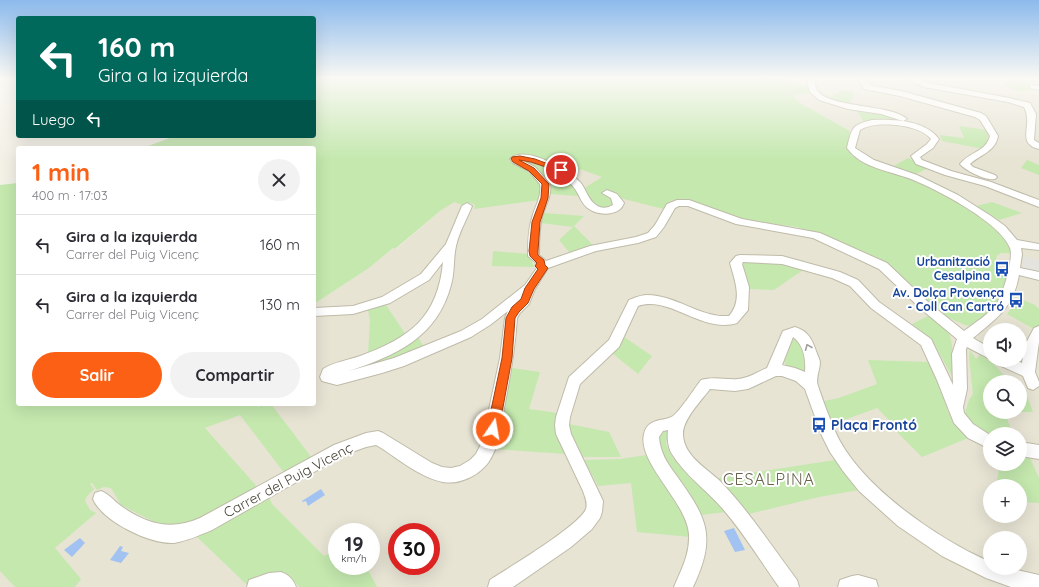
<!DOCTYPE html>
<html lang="es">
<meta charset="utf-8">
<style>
body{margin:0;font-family:Quicksand,sans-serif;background:#f2f2f3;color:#2b2b33;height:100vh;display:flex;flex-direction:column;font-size:15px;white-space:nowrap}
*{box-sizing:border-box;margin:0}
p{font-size:13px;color:#7c7c81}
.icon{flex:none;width:22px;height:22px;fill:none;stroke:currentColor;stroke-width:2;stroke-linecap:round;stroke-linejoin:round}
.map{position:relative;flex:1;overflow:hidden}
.sheet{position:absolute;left:16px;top:146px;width:300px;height:260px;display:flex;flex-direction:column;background:#fff;border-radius:4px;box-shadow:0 4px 16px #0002}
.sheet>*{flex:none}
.top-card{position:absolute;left:16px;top:16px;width:300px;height:122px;border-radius:4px;box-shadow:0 4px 16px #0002;background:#00695c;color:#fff;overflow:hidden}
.fabs{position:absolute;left:983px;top:323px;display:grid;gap:8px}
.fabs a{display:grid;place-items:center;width:44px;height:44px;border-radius:50%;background:#fff;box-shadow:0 4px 16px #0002;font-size:20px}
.speed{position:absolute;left:328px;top:523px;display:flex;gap:8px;font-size:20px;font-weight:700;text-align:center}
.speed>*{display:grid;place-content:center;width:52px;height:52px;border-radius:50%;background:#fff;box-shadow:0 4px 16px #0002;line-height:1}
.speed small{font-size:10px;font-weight:400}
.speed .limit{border:6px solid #d22;background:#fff;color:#111}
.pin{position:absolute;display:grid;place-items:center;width:34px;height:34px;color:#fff;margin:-17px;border:2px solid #fff;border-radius:50%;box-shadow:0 1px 4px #0007}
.me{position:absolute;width:44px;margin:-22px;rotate:12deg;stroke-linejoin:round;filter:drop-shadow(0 0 3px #0008)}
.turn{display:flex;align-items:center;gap:14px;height:84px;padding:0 16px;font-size:18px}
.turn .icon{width:52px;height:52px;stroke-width:2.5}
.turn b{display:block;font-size:28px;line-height:34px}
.then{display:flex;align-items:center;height:38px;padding:0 16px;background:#0003;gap:8px;font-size:15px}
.round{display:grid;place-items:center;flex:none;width:42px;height:42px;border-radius:21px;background:#f2f2f3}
.headline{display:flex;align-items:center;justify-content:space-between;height:68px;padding:0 16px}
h1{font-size:24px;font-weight:800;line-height:30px;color:#fb6015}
.cta{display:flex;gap:8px;margin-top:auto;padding:8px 16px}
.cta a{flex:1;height:46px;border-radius:24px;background:#fb6015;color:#fff;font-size:16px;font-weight:800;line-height:46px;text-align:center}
.cta a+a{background:#f2f2f3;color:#2b2b33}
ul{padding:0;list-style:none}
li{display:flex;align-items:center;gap:12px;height:60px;padding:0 16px;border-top:1px solid #e1e1e2}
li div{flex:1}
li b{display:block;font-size:15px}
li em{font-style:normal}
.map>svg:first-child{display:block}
.residential{fill:#e7e4d4;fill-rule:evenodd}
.green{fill:#c4e8ae}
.parking{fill:#e4e3de}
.water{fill:#a2c2f1}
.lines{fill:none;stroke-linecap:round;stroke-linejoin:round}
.minor-casing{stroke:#bfbba9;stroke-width:2}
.minor{fill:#fff;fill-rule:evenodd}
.oneway{stroke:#a2a09a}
.route{fill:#fb6015;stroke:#a33e0e}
.labels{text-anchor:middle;stroke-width:4;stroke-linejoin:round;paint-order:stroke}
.transit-label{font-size:12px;font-weight:bold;fill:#164399;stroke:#fff;text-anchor:end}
.near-transit-label{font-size:14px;font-weight:bold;fill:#164399;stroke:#fff;text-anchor:start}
.near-street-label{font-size:14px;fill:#464235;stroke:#fff}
.near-neighbourhood-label{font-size:16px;letter-spacing:1px;fill:#69624c;stroke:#fff}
</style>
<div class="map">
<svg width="1039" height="587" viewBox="0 0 1039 587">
<rect width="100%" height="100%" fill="#f3f1e6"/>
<path class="residential" d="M785 78H1039V587H0V537L92 483 205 428 258 407 257 404H314V304L369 268 393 248 396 249 440 211 510 160 509 158 513 155 574 157 603 176 627 199 663 209 667 203 674 200 691 201 818 234 984 317 1000 300 1010 275 999 266 996 261 997 256 1001 253 1013 254 850 152 848 145 850 131 797 101 793 96ZM990 330H1020V360H990ZM990 382H1020V412H990ZM990 434H1020V464H990ZM990 486H1020V516H990ZM337 532H371V566H337ZM397 532H431V566H397ZM990 538H1020V568H990Z"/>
<g class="green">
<path d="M314 78H785L788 83 808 86 811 93 793 95 797 101 850 131C849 146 844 148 858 157 905 176 971 200 1005 238 1009 242 1011 249 1014 254L1001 253 997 256 996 260 999 266 1010 274 1000 300 977 323 971 326 965 325 938 313 906 282 818 234 796 227 740 219 720 212 700 203 686 200 670 201 663 209 620 198 608 190 604 191 603 193 612 199 614 205C596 214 593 201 583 189L602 177 580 169 573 177C562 168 524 150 511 157L509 161 522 167 540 183V200L474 209 475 205C470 202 467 202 462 205L454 202 440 211 395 249 393 248 369 268 314 304V148H143L175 136H314Z"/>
<polygon points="1016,79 1028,84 1028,86 1033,88 1021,92 1004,85 1008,81"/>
<polygon points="842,90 854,93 848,105 829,99"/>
<polygon points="856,109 882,114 909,123 874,120 863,121"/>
<polygon points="959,126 987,130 989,140 983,149 942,141 940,135 964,138"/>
<polygon points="908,158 928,168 916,174 894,166"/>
<polygon points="1027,160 1039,165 1039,175 1021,168"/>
<path d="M523 161C551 166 565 173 580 196L550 194C550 174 536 172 523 161Z"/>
<polygon points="18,183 18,404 257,404 258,407 266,404 271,404 312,458 285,474 240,415 205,428 259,489 194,523 162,526 121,505 111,488 104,487 97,490 92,483 90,484 94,489 87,496 85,501 90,510 96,513 55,548 81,579 75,587 15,587 0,571 0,185"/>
<polygon points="992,202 1022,213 999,220 976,206"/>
<polygon points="544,213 584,216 574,226 593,245 570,253 559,240 573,227 541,223"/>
<polygon points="493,251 529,254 534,267 492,266"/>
<polygon points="750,262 784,264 803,270 774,290 748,289 743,265 745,263"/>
<polygon points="1019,298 1035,305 1039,309 1039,327 1034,329 1007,314"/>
<polygon points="386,305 406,335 368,354 370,320 368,310"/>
<polygon points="930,315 949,332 952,345 954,380 936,347 926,335 912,324"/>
<polygon points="418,337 424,347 385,363 338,375 409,344"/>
<polygon points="624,337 652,356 638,374 612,353"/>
<path d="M795 337C804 346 805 359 805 371L786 365 784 361 793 338Z"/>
<path d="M970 350 976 359 980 355 993 363 1010 382H990V412H1004L1013 434H990V436C979 430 971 424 965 413L969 400 973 394 969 357Z"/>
<polygon points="868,360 930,362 941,387 948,412 968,438 922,457 897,432 900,431 877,408 833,424 824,401 839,398 877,384"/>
<polygon points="512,368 540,372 529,409 558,413 566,454 494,449"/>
<polygon points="1020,391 1027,396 1033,412 1020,412"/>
<polygon points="569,424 609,432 621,457 582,457 571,440"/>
<polygon points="666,429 668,431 666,444 672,457 681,467 712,494 726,512 701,515 692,497 660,453 656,436"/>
<polygon points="647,455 674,493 686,522 691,537 637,532 631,483 598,486 584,460 620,459"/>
<polygon points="1020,457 1030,458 1039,478 1039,503 1020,502 1020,486 996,486 1000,464 1020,464"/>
<polygon points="835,460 859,490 819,497 749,514 718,478"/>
<polygon points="269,497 272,504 324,556 337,550 337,566 366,566 377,587 299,587 291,578 264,577 246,584 196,536"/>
</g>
<polygon class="parking" points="1024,256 1039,260 1039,272 1023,269"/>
<g class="water">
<polygon points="321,489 325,495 308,506 306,501 302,502 302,501"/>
<polygon points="734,528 745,550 735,552 724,531"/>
<polygon points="80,538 85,543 72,557 64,550"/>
<polygon points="120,546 123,547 121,551 129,553 121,563 110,560"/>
</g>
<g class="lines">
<g class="minor-casing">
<g id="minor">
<path d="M806 78H814C815 82 815 87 817 90 827 108 892 104 907 119L903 121 881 114 848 109 819 100 810 92Z"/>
<path d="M857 78H865L870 85 905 92 981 113 986 116 998 136C995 152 981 154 970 164L973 167 995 175 997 177 995 179C986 181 966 171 960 164 969 152 986 152 990 136L980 120 975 117 900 96 864 89Z"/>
<path d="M914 78H923L921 80 929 83 1009 98 1030 103 1036 114 1034 140 1039 143V149C1015 143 1034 125 1024 107L1008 102 924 87 913 82 912 80Z"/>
<polygon points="1030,84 1039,86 1039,90 1030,88"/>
<path d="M872 120C894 119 925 120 939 139L933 148 920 157 922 160 951 171 991 182 1039 200V207L985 186 945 175 916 164 911 156 927 144 931 139C919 124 876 120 860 130L855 148 874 160 917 175 958 195 991 216 1005 226 1017 240 1039 244V250L1021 248 1022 254 1020 268 1039 272V280L1019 275C1013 308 997 318 973 338L990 348V359L967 347 966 349 967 389 963 407 964 413 973 424 990 435V449L968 438 954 423 937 380 921 345 871 308 850 286 832 278 782 264 743 262 742 264 749 287 748 310 737 323C702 334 670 295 638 306L619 347 580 384 570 417 569 425 571 434 603 501 602 512 600 518 592 529 571 547 513 587H488L490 580C508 568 579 526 586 509 588 503 585 497 583 491L556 434 555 425 556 417 569 377 609 340 629 300C634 298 641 295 647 295 676 295 700 318 729 316 743 300 735 281 730 263L736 256 740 255 782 256 840 272 858 280 879 302 931 339 953 385 952 354 957 339 921 309 879 269 813 238 736 224 688 206H679L675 208 664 227 656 237 638 243 596 251 548 268 535 289 529 304 520 313 517 318C515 349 510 378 504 408 501 427 499 447 488 463 478 476 459 485 443 482 418 477 397 457 376 445L366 447 344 455 212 530C200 535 187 541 174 543 150 544 103 522 93 499L95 493 101 491C109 494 114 501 121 506 146 524 171 531 200 518L334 445 366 433 378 431 383 433 432 463 442 467 451 468 460 466 470 460 476 454 482 442 500 358 505 318 508 311 490 325 471 337 404 366 382 373 337 385 322 381 320 377 323 369C334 362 349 360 360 356 410 338 438 317 443 262L429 280 390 303 353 314 314 316V308L353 306 382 297 421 274 446 244 462 206 467 203 472 206C467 219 459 232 456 246 453 259 455 272 451 285 437 338 396 355 349 371L394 358 461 331 482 319 525 285 539 265 528 256C528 243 528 230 532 218 535 206 542 197 540 184L529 171 513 163 510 159C525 144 569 171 580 182 586 189 588 200 596 205 601 209 608 208 613 205L611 198 602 193 607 190 617 194 624 203C620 216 599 216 589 209 582 205 580 196 575 189 564 173 541 163 523 161L535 167 550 184C552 196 545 206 542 217 539 229 539 242 539 255L546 261 590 246 636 237 648 233 655 225 667 204 677 200H689L742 219 820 233 887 263 929 303 964 331C976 322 988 315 997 303 1003 294 1014 258 1010 248 1000 222 936 189 911 179 890 171 861 168 847 148 852 128 851 125 872 120Z"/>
<polygon points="1039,326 1039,342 1035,372 1039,382 1039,386 1033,390 1028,388 1023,376 997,364 995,360 1015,360 1022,363 1025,345 1034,328"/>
<path d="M795 327C808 331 812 339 816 351 817 354 819 358 820 362 820 370 815 379 818 386 823 401 829 417 835 431 858 485 938 539 990 562V568H1008L1039 575V587H1011L986 578 942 556 898 526 859 491 843 471 830 452 822 436 805 389 796 381 782 376H776L748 389 735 391 710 389C701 401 682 420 683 435 684 456 706 468 720 481 749 511 772 547 797 580L799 587H779C760 560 743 532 722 508 706 490 684 474 672 454 668 448 667 437 668 430L663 431 659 437C660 452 667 463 676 475 707 518 717 536 693 587H674C681 570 690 554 689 535 688 503 637 463 644 434 648 417 664 422 673 416 680 411 695 388 701 380 714 376 725 380 738 379 750 378 757 372 767 368L783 331ZM793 337C804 345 806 360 805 372L795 368 782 365Z"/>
<polygon points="1020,442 1039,445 1039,459 1020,456"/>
<path d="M281 572C289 575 293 579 296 587H247L249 580 269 573Z"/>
<polygon points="858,575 876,580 878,587 838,587 840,580 852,576"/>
</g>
</g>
<use href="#minor" class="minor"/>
</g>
<defs><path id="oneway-chevron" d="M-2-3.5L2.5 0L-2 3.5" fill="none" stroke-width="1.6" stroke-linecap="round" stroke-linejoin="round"/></defs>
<use class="oneway" href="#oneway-chevron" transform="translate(808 347) rotate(-112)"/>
<linearGradient id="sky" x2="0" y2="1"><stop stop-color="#8cbaec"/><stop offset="0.49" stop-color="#faf9f4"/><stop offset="1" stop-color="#faf9f4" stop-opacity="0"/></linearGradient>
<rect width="1039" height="160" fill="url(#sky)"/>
<polygon class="route" points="520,156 535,159 564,170 561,172 531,162 519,160 534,168 549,184 548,198 540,222 538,251 538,255 544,260 545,265 548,268 534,289 528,303 519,312 515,318 512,358 499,429 497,432 493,434 489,432 487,429 502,358 506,318 512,307 521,299 525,288 538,269 535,266 537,263 530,256 529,251 532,222 541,198 542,184 529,171 513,162 511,159 512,157"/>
<defs>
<g id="bus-bare" transform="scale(1.2)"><path d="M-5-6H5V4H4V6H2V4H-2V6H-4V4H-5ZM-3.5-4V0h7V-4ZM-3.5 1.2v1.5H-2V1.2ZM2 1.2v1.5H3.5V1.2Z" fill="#1a4fb4" stroke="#fff" stroke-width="2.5" paint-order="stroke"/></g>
</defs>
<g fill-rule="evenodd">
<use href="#bus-bare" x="1002" y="269"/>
<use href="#bus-bare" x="1016" y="300"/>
<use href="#bus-bare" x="819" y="425"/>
</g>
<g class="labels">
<g class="transit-label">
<text x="990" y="266">Urbanització<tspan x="990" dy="14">Cesalpina</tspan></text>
<text x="1004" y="297">Av. Dolça Provença<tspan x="1004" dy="14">- Coll Can Cartró</tspan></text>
</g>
<g class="near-transit-label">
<text x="831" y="430">Plaça Frontó</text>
</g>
<g class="near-street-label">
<text transform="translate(288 480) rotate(-28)" y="5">Carrer del Puig Vicenç</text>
</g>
<g class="near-neighbourhood-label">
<text x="769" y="485">CESALPINA</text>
</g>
</g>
</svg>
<div class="fabs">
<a><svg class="icon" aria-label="sound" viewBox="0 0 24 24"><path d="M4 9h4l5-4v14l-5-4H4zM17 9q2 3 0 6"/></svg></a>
<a><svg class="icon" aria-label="search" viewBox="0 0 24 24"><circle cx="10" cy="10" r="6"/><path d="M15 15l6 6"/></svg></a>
<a><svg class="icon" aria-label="layers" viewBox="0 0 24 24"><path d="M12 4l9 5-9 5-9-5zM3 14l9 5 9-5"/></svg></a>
<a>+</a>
<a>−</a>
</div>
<div class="speed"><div>19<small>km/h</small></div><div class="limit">30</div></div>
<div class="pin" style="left:561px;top:170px;background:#d93025"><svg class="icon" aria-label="arrive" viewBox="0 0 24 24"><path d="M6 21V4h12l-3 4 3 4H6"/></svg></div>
<svg class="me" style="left:493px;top:429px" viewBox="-20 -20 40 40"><circle r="17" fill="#fb6015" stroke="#fff" stroke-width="3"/><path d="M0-11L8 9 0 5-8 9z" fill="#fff"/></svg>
<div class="top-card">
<div class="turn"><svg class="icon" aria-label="left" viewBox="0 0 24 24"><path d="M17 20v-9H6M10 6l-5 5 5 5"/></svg><div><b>160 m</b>Gira a la izquierda</div></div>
<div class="then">Luego<svg class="icon" aria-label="left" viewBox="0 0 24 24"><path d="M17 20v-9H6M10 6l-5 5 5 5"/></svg></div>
</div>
<section class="sheet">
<div class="headline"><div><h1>1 min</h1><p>400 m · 17:03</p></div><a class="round"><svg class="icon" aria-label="close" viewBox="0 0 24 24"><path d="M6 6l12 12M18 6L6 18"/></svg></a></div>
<ul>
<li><svg class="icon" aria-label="left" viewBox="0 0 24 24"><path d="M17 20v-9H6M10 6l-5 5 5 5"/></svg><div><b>Gira a la izquierda</b><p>Carrer del Puig Vicenç</p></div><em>160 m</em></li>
<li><svg class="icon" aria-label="left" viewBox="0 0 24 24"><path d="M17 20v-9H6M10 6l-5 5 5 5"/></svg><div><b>Gira a la izquierda</b><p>Carrer del Puig Vicenç</p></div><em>130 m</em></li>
</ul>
<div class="cta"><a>Salir</a><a>Compartir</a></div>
</section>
</div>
